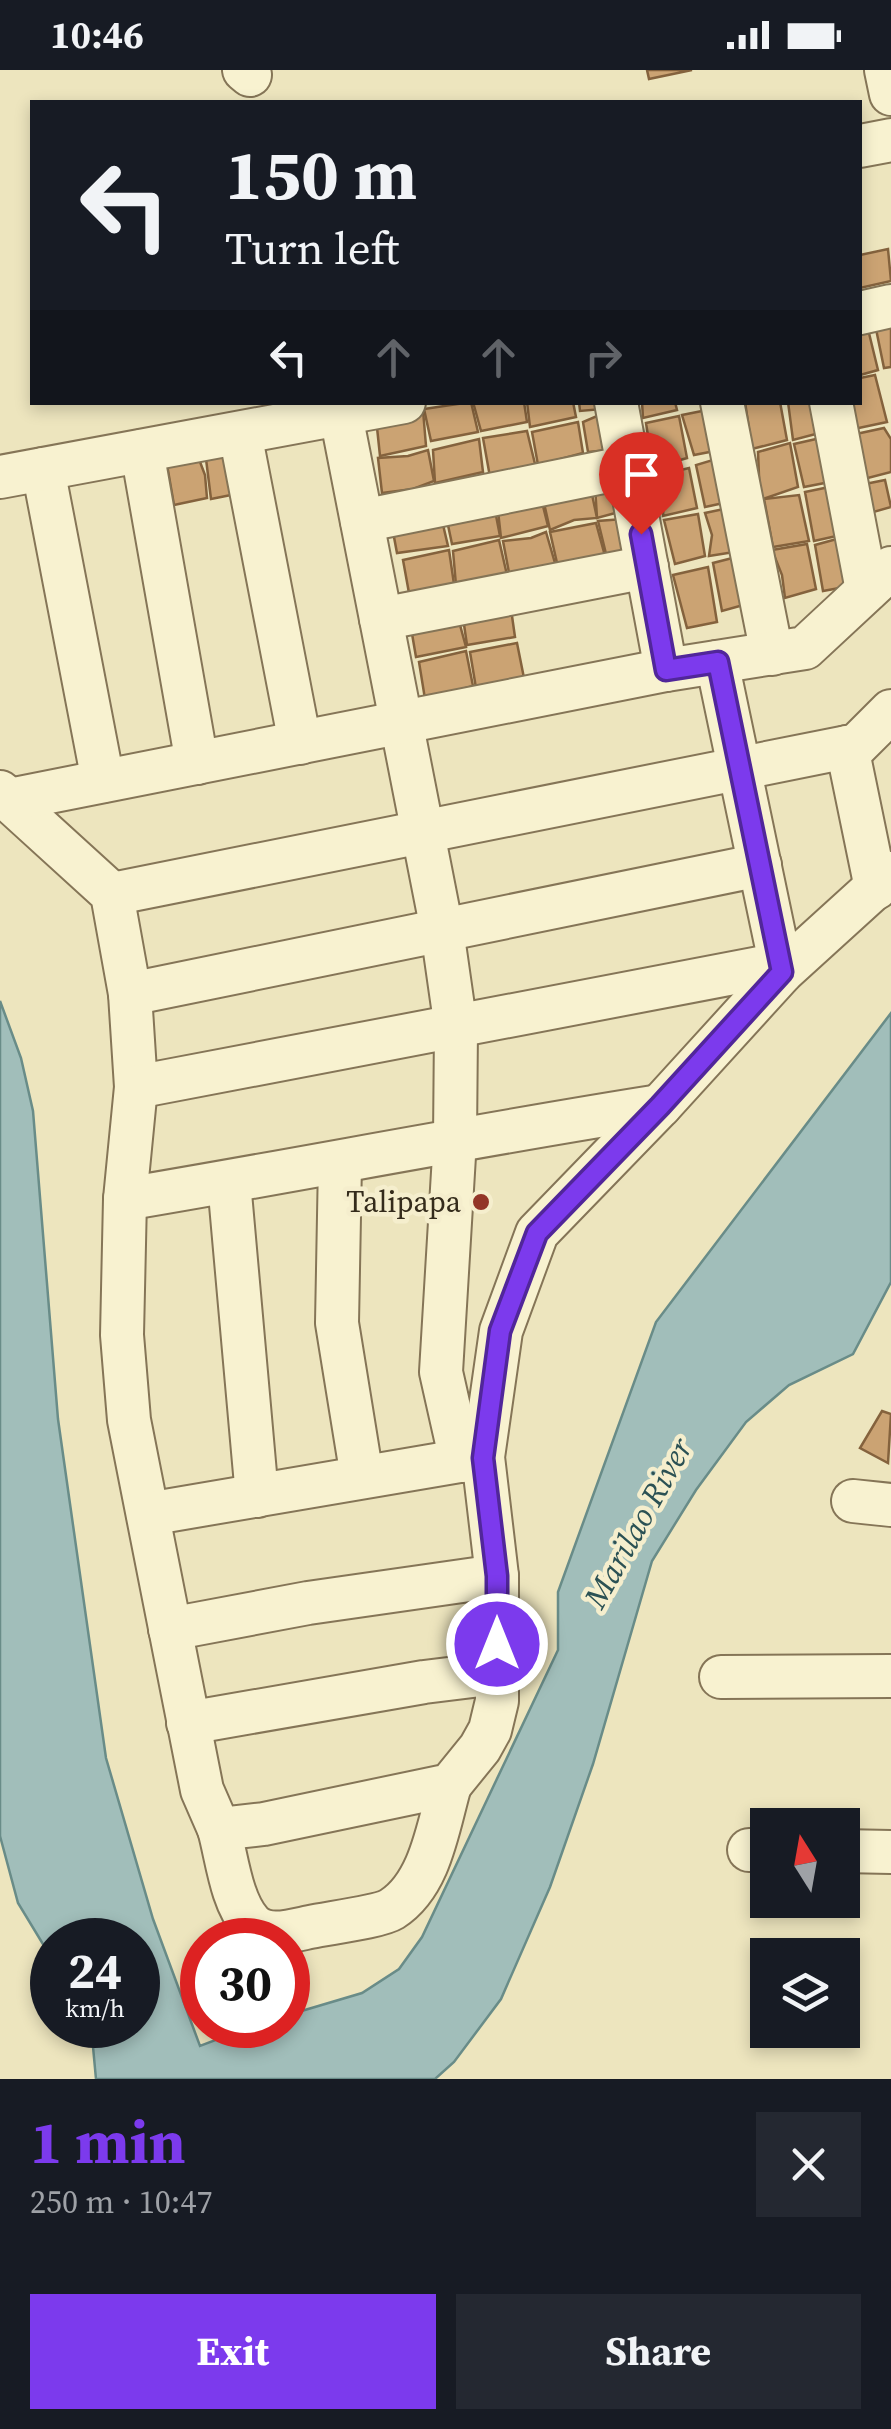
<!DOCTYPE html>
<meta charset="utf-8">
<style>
body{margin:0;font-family:"Source Serif 4",serif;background:#242831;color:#f1f3f6;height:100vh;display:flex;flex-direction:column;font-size:38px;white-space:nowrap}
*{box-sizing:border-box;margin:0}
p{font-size:32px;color:#9ea1a6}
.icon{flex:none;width:55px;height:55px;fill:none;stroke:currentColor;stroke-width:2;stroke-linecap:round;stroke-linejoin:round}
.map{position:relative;height:2009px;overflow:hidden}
.panel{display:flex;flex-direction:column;background:#171b24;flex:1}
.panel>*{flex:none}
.top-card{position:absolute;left:30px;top:30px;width:832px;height:305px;border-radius:0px;box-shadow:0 5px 15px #0003;background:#171b24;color:#f1f3f6;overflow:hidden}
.needle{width:65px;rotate:349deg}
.buttons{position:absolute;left:750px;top:1738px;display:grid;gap:20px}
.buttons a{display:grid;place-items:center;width:110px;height:110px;border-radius:0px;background:#171b24;box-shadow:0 5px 15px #0003;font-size:50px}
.speed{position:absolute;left:30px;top:1848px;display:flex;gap:20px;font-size:50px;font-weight:700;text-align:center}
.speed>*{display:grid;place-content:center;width:130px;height:130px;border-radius:50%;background:#171b24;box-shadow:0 5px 15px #0003;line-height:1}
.speed small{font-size:25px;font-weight:400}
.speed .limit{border:15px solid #d22;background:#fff;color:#111}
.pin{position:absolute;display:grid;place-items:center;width:85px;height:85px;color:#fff;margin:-102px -42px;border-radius:50% 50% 50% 0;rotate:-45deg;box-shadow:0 0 10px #0007}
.pin .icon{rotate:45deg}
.me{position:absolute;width:110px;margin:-55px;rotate:0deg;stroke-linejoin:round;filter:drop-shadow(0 0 8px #0008)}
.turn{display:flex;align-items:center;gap:35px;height:210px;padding:0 30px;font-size:45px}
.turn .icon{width:130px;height:130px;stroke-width:2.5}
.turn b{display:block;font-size:70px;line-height:85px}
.lanes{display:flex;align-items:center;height:95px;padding:0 30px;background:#0003;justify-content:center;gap:50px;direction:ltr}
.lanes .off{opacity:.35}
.round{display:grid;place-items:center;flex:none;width:105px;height:105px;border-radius:0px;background:#242831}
.overview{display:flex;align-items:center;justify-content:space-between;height:170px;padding:0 30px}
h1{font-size:60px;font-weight:700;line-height:75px;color:#7c3aed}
.action{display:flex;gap:20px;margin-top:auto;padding:20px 30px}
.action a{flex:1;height:115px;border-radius:0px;background:#7c3aed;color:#fff;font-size:40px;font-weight:700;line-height:115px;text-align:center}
.action a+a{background:#242831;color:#f1f3f6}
.status{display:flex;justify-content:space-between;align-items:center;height:70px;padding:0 50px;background:#171b24;direction:ltr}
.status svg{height:28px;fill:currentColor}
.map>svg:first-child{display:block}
.water{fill:#a1beba;stroke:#698c88;stroke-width:2.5}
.building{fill:#cba373;stroke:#84623d;stroke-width:2.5}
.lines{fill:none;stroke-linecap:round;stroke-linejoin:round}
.minor-casing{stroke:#857557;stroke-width:46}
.minor{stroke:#f8f2d0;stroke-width:42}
.route-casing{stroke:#51269a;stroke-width:25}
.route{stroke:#7c3aed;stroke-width:18}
.poi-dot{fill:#933527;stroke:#f5eecd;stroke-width:4}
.labels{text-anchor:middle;stroke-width:9;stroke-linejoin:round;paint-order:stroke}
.poi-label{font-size:30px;fill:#342b1b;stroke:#f5eecd;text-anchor:end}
.water-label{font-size:32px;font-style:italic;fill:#2b5154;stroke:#f5eecd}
</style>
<div class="status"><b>10:46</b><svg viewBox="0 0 49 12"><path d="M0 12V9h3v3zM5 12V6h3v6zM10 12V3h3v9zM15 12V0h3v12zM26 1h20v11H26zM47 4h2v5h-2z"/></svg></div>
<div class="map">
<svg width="891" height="2009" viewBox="0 0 891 2009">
<rect width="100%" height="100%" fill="#ede5be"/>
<polygon class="water" points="0,931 21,988 33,1041 58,1349 106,1688 153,1849 200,1976 255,1955 288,1955 288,1945 362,1923 399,1899 422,1867 558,1580 558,1522 656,1252 891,943 891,1212 853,1284 789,1315 746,1352 696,1420 652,1491 593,1694 550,1817 501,1929 454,1992 435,2009 96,2009 91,1955 138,1955 138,1870 52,1870 52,1889 18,1833 0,1766"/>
<g class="building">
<polygon points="647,0 692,0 649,9"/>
<polygon points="888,179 891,211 860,218 860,185"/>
<polygon points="891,252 891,297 884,298 875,254"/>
<polygon points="867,255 878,300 860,305 860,256"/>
<polygon points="875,305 887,352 854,359 851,332 860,332 860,308"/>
<polygon points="471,332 478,362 431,371 424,339"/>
<polygon points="473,332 524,332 527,352 481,361"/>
<polygon points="527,332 573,332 576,347 530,357"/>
<polygon points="579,332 601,332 603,339 580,341"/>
<polygon points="642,332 675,332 677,340 643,348"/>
<polygon points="745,332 780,332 787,370 752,379"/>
<polygon points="788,332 822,332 827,361 793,370"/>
<polygon points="717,338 725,379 694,385 682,345"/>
<polygon points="423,340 426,376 380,386 376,348"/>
<polygon points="604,343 609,380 588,382 583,352"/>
<polygon points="679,346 687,388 653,398 646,353"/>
<polygon points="578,352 583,383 538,395 532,362"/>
<polygon points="884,358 891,369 891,402 864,409 856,364"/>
<polygon points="527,361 535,394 490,407 483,368"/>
<polygon points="825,367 835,411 804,417 794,374"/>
<polygon points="479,369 483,402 435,413 433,380"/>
<polygon points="790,373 798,417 760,430 758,382"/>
<polygon points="236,374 246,422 211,429 205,381"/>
<polygon points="428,380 434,411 413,419 382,423 378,388 408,386"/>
<polygon points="197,384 205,405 207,428 174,435 166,389"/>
<polygon points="726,386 733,431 705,437 696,395"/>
<polygon points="689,398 697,438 663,446 664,425 660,405"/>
<polygon points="885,410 891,437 870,443 865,414"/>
<polygon points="614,412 619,442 597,448 595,416"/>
<polygon points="590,415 597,448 574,450 550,460 542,424"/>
<polygon points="839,415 850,463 814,471 805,422"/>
<polygon points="540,424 548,456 501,468 497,432"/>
<polygon points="799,425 809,471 773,477 764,429"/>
<polygon points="493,430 500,466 452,474 445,441"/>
<polygon points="738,436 747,480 709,486 712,465 705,443"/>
<polygon points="440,442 448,476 397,483 391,451"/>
<polygon points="698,444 705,486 675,494 664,450"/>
<polygon points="623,449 631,480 607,488 598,451"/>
<polygon points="596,453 605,486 557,493 550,462"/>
<polygon points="546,462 557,500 510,508 503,471 531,468"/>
<polygon points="844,467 861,514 823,521 815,475"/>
<polygon points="499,470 507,505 456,515 453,481"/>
<polygon points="807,474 816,519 785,528 782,505 772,480"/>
<polygon points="449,480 454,514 409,523 403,490"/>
<polygon points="744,485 754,532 722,541 713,493"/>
<polygon points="708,497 717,552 687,558 673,505"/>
<polygon points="510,532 515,567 467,575 462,541"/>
<polygon points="457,544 466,577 416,587 410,552"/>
<polygon points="517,573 524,608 476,618 470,582"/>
<polygon points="466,581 473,616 425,629 419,592"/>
<polygon points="882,1341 891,1344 888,1393 860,1378"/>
</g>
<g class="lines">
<g class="minor-casing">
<g id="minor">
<polyline points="244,0 250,5"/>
<polyline points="886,0 891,24"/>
<polyline points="860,76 891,70"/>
<polyline points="860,243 891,236"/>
<polyline points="616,332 666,600"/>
<polyline points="722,332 772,584"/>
<polyline points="831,332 867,520"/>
<polyline points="341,345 442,860 456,958 455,1069 441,1302 461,1391"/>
<polyline points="240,363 300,673"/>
<polyline points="142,381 197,693"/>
<polyline points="43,399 103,711"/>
<polyline points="0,407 404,332"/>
<polyline points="362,451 628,397"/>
<polyline points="381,549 647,497"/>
<polyline points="717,592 782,902"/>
<polyline points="847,677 876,818"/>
<polyline points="0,722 112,824 130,924 136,1017 125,1129 122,1265 129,1350 202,1720 219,1759 264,1754 450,1715 480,1678 490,1660 497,1631 497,1506 483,1387 501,1261 537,1163 660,1036 782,902 891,803"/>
<polyline points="9,730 666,600 805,578 891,498"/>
<polyline points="112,824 857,675 891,641"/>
<polyline points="130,924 760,795"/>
<polyline points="136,1017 781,894"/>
<polyline points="340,1093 337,1253 362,1407"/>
<polyline points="229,1112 257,1426"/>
<path d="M125 1129C304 1099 481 1064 660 1036"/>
<polyline points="853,1431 891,1435"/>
<polyline points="148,1444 483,1387"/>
<polyline points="170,1559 308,1533 497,1506"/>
<polyline points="721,1607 891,1606"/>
<polyline points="188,1653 424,1612 497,1603"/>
<path d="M219 1759C227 1788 231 1831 251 1853 266 1869 291 1861 310 1857 328 1853 379 1847 392 1839 431 1814 438 1756 450 1715"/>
<polyline points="749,1780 768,1780"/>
<polyline points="842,1781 891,1782"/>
</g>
</g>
<use href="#minor" class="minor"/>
</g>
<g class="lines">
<g class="route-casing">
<polyline id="route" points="497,1574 497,1506 483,1388 500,1261 537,1163 660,1036 782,902 718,592 666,600 641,464"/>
</g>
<use href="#route" class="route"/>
</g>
<circle class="poi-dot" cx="481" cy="1132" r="10"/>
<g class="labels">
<g class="poi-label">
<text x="461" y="1142">Talipapa</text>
</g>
<g class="water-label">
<text transform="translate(638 1453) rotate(-61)" y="11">Marilao River</text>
</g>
</g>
</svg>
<div class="buttons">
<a><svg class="needle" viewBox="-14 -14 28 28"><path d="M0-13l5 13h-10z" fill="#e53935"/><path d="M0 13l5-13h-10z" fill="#9ea1a6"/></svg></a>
<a><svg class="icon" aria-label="layers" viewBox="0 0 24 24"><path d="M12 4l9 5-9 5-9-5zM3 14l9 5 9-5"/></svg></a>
</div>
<div class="speed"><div>24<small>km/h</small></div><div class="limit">30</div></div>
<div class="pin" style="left:641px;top:464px;background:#d93025"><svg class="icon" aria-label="arrive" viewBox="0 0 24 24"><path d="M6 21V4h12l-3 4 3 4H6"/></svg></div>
<svg class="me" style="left:497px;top:1574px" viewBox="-20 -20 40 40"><circle r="17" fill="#7c3aed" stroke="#fff" stroke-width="3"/><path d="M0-11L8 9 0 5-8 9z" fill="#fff"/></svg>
<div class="top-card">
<div class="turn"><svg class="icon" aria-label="left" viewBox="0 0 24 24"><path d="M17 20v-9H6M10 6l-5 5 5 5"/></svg><div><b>150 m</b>Turn left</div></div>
<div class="lanes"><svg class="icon" aria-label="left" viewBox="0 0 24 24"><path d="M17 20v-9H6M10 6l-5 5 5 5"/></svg><svg class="icon off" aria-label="ahead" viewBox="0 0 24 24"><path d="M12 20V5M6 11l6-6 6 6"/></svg><svg class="icon off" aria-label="ahead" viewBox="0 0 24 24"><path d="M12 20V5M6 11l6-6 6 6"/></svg><svg class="icon off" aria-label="right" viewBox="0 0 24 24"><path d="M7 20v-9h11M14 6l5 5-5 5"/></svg></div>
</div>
</div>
<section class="panel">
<div class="overview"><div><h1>1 min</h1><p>250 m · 10:47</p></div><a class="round"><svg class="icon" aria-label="close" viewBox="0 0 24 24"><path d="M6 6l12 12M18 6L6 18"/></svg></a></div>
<div class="action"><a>Exit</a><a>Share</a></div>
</section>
